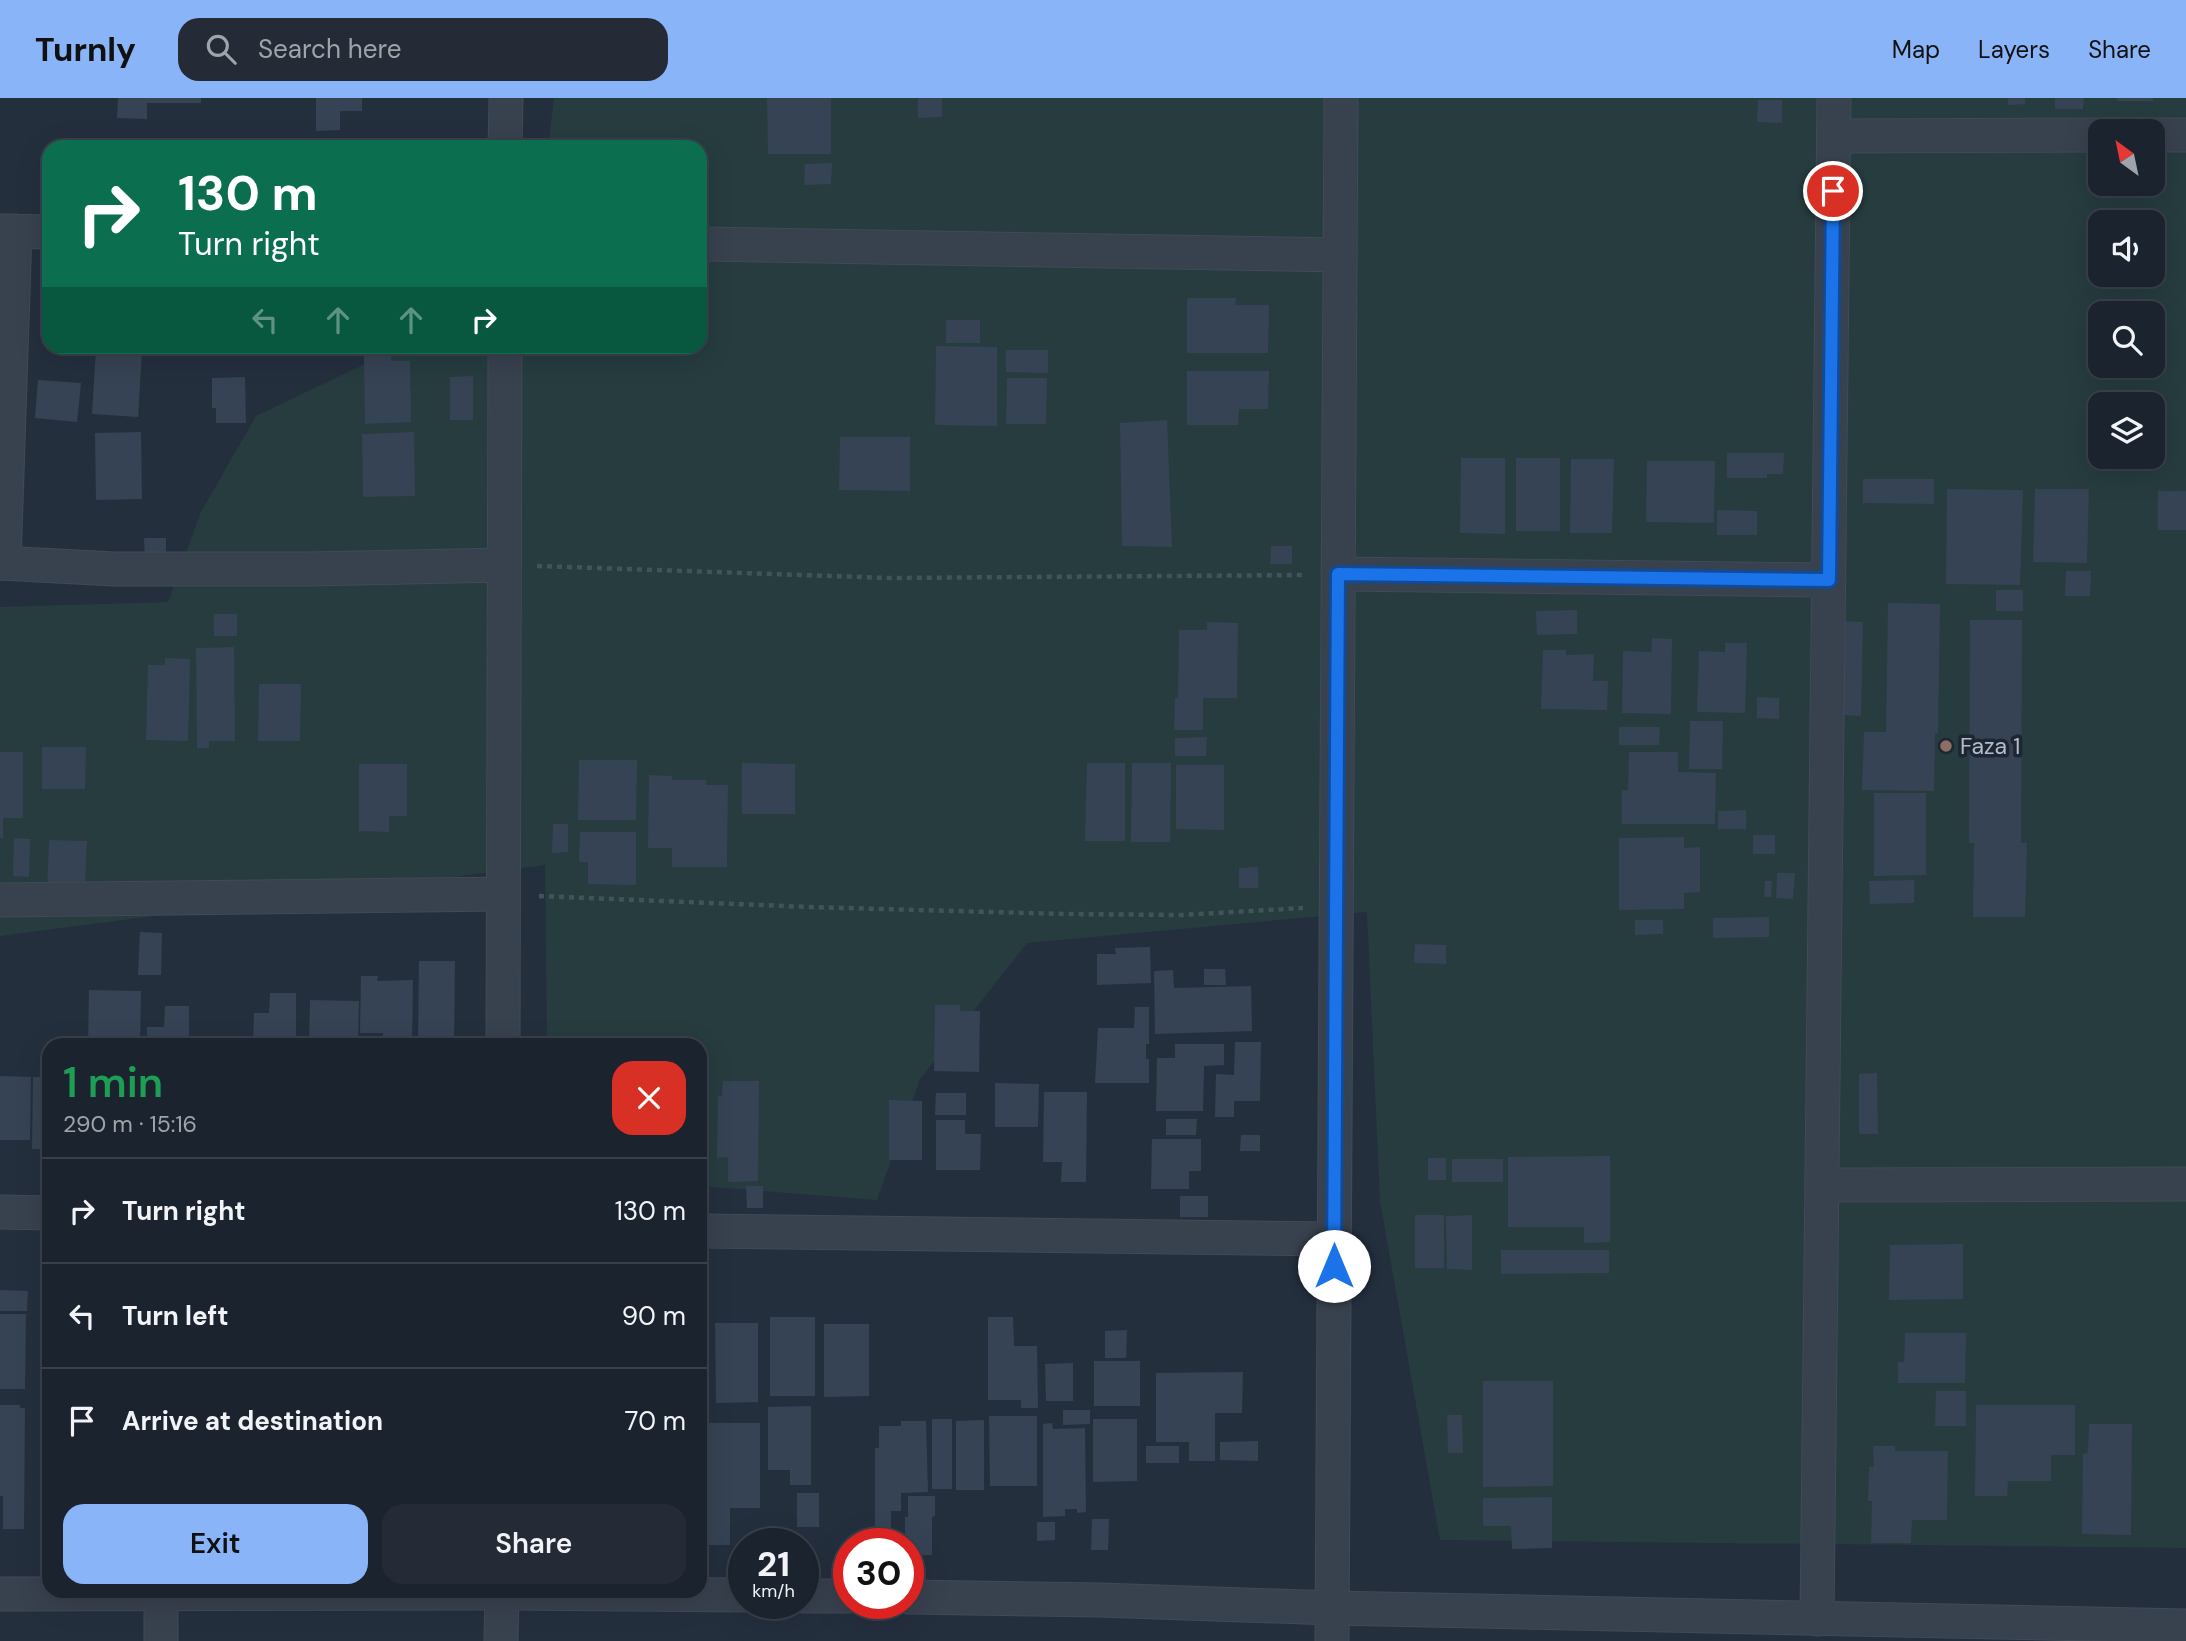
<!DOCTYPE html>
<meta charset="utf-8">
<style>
body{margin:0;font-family:"DM Sans",sans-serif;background:#242b36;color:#f1f3f6;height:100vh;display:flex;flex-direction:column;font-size:26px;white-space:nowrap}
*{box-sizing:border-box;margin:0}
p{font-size:23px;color:#a0a4aa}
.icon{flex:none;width:38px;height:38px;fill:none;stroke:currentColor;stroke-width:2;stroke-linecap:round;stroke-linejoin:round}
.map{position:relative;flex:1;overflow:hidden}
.drawer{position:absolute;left:42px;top:940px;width:665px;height:560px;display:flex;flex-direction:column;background:#1b232e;border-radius:21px;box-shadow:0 7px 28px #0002,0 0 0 2px #39404a}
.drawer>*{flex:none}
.guide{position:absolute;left:42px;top:42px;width:665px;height:214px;border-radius:21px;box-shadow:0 7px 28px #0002,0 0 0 2px #39404a;background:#0b6e4f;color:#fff;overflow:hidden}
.needle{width:46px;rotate:327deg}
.tools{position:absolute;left:2088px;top:21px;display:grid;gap:14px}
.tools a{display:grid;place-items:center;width:77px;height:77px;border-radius:14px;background:#1b232e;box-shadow:0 7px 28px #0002,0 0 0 2px #39404a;font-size:35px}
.speed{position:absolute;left:728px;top:1430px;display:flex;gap:14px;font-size:35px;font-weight:700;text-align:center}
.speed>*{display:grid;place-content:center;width:91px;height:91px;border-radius:50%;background:#1b232e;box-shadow:0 7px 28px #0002,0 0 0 2px #39404a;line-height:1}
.speed small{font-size:18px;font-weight:400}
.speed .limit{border:10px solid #d22;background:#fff;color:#111}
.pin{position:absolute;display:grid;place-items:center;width:60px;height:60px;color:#fff;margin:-30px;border:4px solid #fff;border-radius:50%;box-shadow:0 2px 7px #0007}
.me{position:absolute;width:77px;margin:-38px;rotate:0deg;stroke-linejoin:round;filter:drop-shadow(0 0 5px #0008)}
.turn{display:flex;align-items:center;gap:24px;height:147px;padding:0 21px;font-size:32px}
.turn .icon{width:91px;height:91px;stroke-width:2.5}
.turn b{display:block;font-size:49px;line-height:60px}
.lanes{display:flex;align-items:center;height:66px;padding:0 21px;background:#0003;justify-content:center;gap:35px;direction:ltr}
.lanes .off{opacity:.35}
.round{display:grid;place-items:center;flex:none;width:74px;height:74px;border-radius:21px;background:#242b36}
.summary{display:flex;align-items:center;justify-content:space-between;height:119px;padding:0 21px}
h1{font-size:42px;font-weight:600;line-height:52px;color:#1e9e55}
.button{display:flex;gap:14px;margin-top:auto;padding:14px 21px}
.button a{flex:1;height:80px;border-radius:21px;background:#8ab4f8;color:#111;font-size:28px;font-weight:600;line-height:80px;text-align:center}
.button a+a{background:#242b36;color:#f1f3f6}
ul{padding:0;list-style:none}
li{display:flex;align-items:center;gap:21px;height:105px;padding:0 21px;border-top:2px solid #39404a}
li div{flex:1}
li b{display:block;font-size:26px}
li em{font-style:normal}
header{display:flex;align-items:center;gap:42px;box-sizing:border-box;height:98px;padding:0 35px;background:#8ab4f8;color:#111}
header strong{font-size:33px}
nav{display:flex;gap:38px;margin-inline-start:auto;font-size:24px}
.search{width:490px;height:63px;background:#242b36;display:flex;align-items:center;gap:18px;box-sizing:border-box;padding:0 24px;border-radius:21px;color:#a0a4aa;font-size:26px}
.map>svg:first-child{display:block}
.green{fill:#263c3f;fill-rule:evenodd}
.building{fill:#364354}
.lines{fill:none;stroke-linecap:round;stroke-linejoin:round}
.street-casing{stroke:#414a57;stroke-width:35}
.path{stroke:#3f5557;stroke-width:4.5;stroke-dasharray:5 5;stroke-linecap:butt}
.street{stroke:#38414e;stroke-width:33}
.route-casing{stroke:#114b97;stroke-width:18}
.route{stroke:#1a73e8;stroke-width:12}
.education-dot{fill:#8d6e63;stroke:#1d2633;stroke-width:2.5}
.labels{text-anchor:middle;stroke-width:7;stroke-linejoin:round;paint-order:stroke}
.poi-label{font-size:23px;fill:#b4bcc9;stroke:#1d2633;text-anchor:start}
</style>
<header>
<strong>Turnly</strong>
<div class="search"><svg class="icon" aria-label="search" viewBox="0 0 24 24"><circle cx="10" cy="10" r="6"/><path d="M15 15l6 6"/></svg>Search here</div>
<nav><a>Map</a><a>Layers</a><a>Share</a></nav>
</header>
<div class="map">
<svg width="2186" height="1543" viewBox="0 0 2186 1543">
<rect width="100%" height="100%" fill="#242f3e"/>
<path class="green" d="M554 0H2186V1450L1440 1442 1380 1103 1367 814 1027 845 920 981 877 1102 700 1088V947H547L545 767 0 838V509L168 504 201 414 256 318 400 249 700 248V49H548ZM2100 33H2152V86H2100ZM2100 124H2152V177H2100ZM2100 215H2152V268H2100ZM2100 306H2152V359H2100Z"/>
<g class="building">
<polygon points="118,0 201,0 201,5 147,5 147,21 117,20"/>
<polygon points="316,0 362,0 362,13 340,13 340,32 316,33"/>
<polygon points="767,0 831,0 831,56 768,56"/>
<polygon points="918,0 942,0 942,19 918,20"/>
<polygon points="2008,0 2025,0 2025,6 2008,7"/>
<polygon points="2055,0 2084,0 2083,11 2055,11"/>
<rect x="2117" y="0" width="36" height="3"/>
<polygon points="1758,2 1782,2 1782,25 1757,24"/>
<polygon points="832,65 831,86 804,87 805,66"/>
<polygon points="1187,200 1236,200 1235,207 1269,207 1268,255 1187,255"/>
<rect x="946" y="222" width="34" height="23"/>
<polygon points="364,248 393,248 393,251 364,252"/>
<polygon points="936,248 997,249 997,328 935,327"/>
<polygon points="96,251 142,253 138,319 92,316"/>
<polygon points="1006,252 1048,252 1048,275 1006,274"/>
<polygon points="391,256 391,263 410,263 411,324 365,326 364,257"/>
<polygon points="1187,273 1269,273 1268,311 1239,311 1238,327 1187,327"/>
<polygon points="473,278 473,322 450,322 450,279"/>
<polygon points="245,279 246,325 216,325 216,310 212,310 212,280"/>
<polygon points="1007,280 1047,280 1046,326 1006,326"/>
<polygon points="38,282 81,285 77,324 35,320"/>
<polygon points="1167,322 1172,449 1122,448 1120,325"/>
<polygon points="141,334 142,401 96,402 95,335"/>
<polygon points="414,334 415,398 363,399 362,336"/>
<polygon points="840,339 910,339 910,393 839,392"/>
<polygon points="1727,355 1784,355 1783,376 1767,376 1767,380 1727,380"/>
<polygon points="1461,360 1505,360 1505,436 1460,435"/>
<rect x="1516" y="360" width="44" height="73"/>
<polygon points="1571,361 1614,361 1612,435 1570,435"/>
<polygon points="1647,363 1715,363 1714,425 1646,424"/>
<polygon points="1863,381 1934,381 1934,406 1863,405"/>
<polygon points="1947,391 2023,392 2020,487 1946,486"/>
<polygon points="2035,391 2089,391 2087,465 2033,464"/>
<rect x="2158" y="393" width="28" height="39"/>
<polygon points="1717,412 1757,413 1757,437 1717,437"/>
<polygon points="144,440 166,440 166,460 145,461"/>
<polygon points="1271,448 1292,448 1292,466 1270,466"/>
<polygon points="2066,473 2091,473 2090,498 2065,498"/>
<rect x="1996" y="492" width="27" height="21"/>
<polygon points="1888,505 1940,506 1938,635 1935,635 1934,693 1862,692 1864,634 1886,634"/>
<polygon points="1577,512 1577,536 1537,537 1536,513"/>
<rect x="214" y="516" width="23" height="22"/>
<polygon points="1970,522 2022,522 2021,745 2027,745 2025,819 1973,819 1974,745 1969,745"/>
<polygon points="1843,523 1863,524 1861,618 1841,617"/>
<polygon points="1207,524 1238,525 1237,600 1203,600 1203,632 1174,632 1175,600 1178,600 1179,532 1207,532"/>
<polygon points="1652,540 1672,541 1671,616 1622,615 1623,553 1651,554"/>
<polygon points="1725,545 1747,545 1745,615 1697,614 1699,553 1725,554"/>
<polygon points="234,549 235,643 209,643 209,650 197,650 196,550"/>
<polygon points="1543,552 1566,552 1566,557 1594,556 1593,583 1608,583 1607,612 1541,611"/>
<polygon points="165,560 190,561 188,643 146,642 148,567 165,567"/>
<polygon points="259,586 301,586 300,643 258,643"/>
<polygon points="1757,599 1779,600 1779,621 1757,620"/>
<polygon points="1690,623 1723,623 1722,671 1689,671"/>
<polygon points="1619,629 1660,629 1659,647 1619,647"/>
<polygon points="1207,639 1206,658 1175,658 1175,640"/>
<polygon points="42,649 86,649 85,691 42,691"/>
<polygon points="0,654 23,654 23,720 3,720 3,740 0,740"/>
<polygon points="1629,654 1678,654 1678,674 1716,675 1715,726 1622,726 1622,692 1628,692"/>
<polygon points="579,662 637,662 636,722 578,722"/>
<polygon points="742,665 795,666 795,716 742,716"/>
<polygon points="1087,665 1125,665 1125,743 1085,743"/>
<polygon points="1132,665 1171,665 1170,744 1131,744"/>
<polygon points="359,666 407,666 407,718 389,718 389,734 359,733"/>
<polygon points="1176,667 1224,667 1224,732 1176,731"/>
<polygon points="649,677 672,678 672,682 707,682 706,687 728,687 727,769 672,769 672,750 648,750"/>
<polygon points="1874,695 1926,695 1926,777 1874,778"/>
<polygon points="1746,712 1746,731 1718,731 1718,713"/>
<polygon points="553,726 568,726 568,754 552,755"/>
<polygon points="580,734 636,734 636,787 588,786 588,764 579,764"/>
<rect x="1753" y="737" width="22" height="19"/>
<polygon points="1684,739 1684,750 1700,749 1700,794 1684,795 1684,811 1619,812 1619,740"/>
<polygon points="14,740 30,741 29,779 13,778"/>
<polygon points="49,742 87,743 85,785 67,784 66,793 47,793"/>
<polygon points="1258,769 1258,790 1239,790 1239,770"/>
<polygon points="1777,775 1795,775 1793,801 1776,800"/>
<polygon points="1914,782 1914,805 1870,806 1869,783"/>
<polygon points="1765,783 1772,783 1771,799 1764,799"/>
<polygon points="1769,819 1769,839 1713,840 1713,820"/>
<polygon points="1635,822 1663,822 1663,836 1635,837"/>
<polygon points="140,834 162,835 161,877 138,877"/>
<polygon points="1415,846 1446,847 1446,866 1414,865"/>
<polygon points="1150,849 1151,885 1097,887 1097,856 1116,856 1115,850"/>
<polygon points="419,863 455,863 454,947 418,947"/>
<polygon points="1204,871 1225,871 1226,887 1204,887"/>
<polygon points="1173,872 1174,890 1251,888 1252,933 1155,936 1154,873"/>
<polygon points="361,878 378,878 377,883 413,882 412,947 383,947 383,935 360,935"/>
<polygon points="89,892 141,893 140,947 88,947"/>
<polygon points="270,895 296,895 296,947 253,947 254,915 269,915"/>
<polygon points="310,902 359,903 358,947 309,947"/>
<polygon points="935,907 960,907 960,913 980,913 979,974 934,973"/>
<polygon points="165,908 189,908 189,947 147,947 147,929 164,929"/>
<polygon points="1135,909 1149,909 1149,946 1146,946 1146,961 1149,961 1149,985 1095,985 1098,930 1134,930"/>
<polygon points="1235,944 1261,944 1260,1003 1234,1003 1234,1019 1215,1019 1216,976 1234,977"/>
<polygon points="1175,946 1224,946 1224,967 1204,968 1203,1013 1156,1013 1157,960 1175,960"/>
<polygon points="1877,975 1878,1036 1859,1036 1859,976"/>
<polygon points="0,978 31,979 30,1042 0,1042"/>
<polygon points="33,979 49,979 49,1051 32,1051"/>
<polygon points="723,983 759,983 758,1083 728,1084 728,1059 717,1060 718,998 722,998"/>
<polygon points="995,985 1039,986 1038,1029 995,1029"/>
<polygon points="1044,994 1087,994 1086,1084 1061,1084 1062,1064 1043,1064"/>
<polygon points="936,995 966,995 966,1017 935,1017"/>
<polygon points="889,1002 922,1003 922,1062 889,1062"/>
<polygon points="1166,1021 1197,1021 1196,1037 1166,1037"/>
<polygon points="936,1022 965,1022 965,1036 981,1036 980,1072 936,1072"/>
<polygon points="1241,1037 1260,1037 1260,1053 1240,1053"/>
<polygon points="1152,1041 1201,1041 1201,1073 1189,1073 1189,1091 1151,1091"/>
<polygon points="1610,1058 1610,1144 1584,1145 1584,1129 1508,1129 1508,1059"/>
<rect x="1428" y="1060" width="18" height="22"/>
<rect x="1452" y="1061" width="51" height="23"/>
<polygon points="746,1088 763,1088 763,1110 747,1110"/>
<rect x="1180" y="1098" width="28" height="21"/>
<rect x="1415" y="1117" width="29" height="53"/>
<polygon points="1472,1117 1472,1172 1447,1171 1446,1118"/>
<polygon points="1963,1146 1963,1201 1889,1202 1890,1147"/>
<polygon points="1501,1152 1609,1152 1609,1175 1501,1176"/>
<polygon points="0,1192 28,1193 27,1213 0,1213"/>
<polygon points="0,1216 26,1216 25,1291 0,1291"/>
<rect x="770" y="1219" width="45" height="79"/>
<polygon points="988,1219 1013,1219 1014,1248 1037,1248 1038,1310 1021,1310 1021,1302 988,1302"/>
<polygon points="715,1225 758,1225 758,1304 716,1305"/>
<polygon points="824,1226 869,1226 869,1298 824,1299"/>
<polygon points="1127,1232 1126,1260 1105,1260 1105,1233"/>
<polygon points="1905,1235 1966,1235 1965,1285 1898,1285 1898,1264 1904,1264"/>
<rect x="1094" y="1263" width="46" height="45"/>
<polygon points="1073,1265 1073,1303 1046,1303 1045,1266"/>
<polygon points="1243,1274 1242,1315 1215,1315 1215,1363 1189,1363 1189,1344 1156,1344 1156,1275"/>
<polygon points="1483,1283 1553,1283 1553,1388 1483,1389"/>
<polygon points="1936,1293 1966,1293 1966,1328 1935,1328"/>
<polygon points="0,1307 20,1307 20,1310 25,1310 24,1431 3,1431 3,1398 0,1398"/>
<polygon points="1976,1307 2075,1307 2075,1357 2051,1357 2051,1383 2008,1383 2007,1398 1975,1398"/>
<polygon points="811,1308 811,1387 790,1387 790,1372 768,1372 768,1309"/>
<polygon points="1063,1312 1090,1312 1090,1326 1063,1327"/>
<polygon points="1447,1317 1462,1317 1463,1355 1448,1355"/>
<polygon points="989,1318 1037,1318 1037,1388 990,1388"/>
<rect x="932" y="1321" width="20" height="70"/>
<polygon points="1093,1321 1137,1321 1137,1383 1093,1384"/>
<polygon points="984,1322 984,1392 956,1392 956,1323"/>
<polygon points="901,1323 926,1323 928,1394 901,1395 901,1413 891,1413 891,1443 875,1443 875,1350 879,1350 879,1328 901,1328"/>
<polygon points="700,1325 760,1325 760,1410 730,1410 730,1447 709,1447 709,1366 700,1367"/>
<polygon points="1052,1325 1053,1331 1085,1330 1086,1414 1077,1415 1077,1411 1065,1411 1065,1418 1043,1419 1043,1326"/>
<polygon points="2089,1326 2132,1326 2131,1437 2082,1436 2083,1356 2088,1355"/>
<polygon points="1258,1343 1258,1363 1220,1362 1220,1344"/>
<rect x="1146" y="1348" width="33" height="17"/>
<polygon points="1873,1348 1895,1348 1895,1353 1948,1353 1947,1422 1912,1422 1911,1445 1871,1445 1872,1403 1868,1403 1869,1369 1874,1369"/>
<polygon points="703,1371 703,1413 700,1413 700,1372"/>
<rect x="797" y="1395" width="22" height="34"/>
<polygon points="908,1398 935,1398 935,1418 932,1419 932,1457 908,1457 908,1446 905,1446 905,1419 908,1419"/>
<polygon points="1552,1399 1552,1450 1512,1451 1511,1428 1483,1428 1483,1400"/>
<polygon points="1092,1421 1109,1421 1108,1452 1091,1452"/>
<polygon points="1037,1424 1055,1424 1055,1442 1037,1443"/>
</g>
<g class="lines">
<g class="street-casing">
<g id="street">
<polyline points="2152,37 2186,37"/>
<polyline points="1834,38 2100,37"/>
<polyline points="505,49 506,0"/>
<polyline points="0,133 49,134"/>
<polyline points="700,146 1340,157"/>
<polyline points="0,465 114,471 310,471 504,467"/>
<polyline points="4,465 15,133"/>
<polyline points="1338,476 1829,482"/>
<polyline points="0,802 503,796"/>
<polyline points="503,947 505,248"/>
<polyline points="1822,1087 2186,1086"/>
<polyline points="0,1114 49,1115"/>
<polyline points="700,1133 1334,1141"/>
<polyline points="0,1496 502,1495 744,1497"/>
<polyline points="803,1498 849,1498"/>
<polyline points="908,1499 1101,1502 1332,1510 2186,1528"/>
<polyline points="1817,1521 1834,0"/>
<polyline points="161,1543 161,1497"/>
<polyline points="501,1543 502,1493"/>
<polyline points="1332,1543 1341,0"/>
</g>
</g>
<g class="path">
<polyline points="537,468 890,480 1305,477"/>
<polyline points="539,798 809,809 1064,816 1182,817 1303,810"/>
</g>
<use href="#street" class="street"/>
</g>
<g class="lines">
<g class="route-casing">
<polyline id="route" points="1334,1168 1338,476 1829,482 1833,93"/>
</g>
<use href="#route" class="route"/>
</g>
<circle class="education-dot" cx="1946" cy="648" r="7"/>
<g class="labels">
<g class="poi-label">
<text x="1960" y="656">Faza 1</text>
</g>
</g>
</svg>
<div class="tools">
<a><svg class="needle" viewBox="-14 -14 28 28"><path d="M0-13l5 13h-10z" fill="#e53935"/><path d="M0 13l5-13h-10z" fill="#a0a4aa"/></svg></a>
<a><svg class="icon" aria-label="sound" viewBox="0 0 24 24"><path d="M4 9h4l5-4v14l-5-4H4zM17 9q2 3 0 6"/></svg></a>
<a><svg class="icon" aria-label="search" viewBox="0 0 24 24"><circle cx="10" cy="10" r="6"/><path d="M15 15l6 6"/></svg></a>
<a><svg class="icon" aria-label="layers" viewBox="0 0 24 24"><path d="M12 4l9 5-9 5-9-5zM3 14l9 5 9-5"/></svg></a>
</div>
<div class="speed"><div>21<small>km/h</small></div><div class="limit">30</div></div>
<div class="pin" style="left:1833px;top:93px;background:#d93025"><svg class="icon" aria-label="arrive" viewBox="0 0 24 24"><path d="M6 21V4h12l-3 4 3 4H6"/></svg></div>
<svg class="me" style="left:1334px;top:1168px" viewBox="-20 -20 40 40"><circle r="19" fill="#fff"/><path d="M0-13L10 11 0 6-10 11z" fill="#1a73e8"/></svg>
<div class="guide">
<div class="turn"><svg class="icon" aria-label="right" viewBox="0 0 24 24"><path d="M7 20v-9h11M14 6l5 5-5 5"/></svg><div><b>130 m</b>Turn right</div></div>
<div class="lanes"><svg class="icon off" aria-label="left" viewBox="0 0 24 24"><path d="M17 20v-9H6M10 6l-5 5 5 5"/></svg><svg class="icon off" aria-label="ahead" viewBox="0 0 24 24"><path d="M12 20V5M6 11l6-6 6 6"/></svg><svg class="icon off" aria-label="ahead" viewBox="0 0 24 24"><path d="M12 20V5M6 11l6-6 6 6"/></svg><svg class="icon" aria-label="right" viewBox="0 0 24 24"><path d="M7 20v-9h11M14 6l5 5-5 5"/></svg></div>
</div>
<section class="drawer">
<div class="summary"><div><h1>1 min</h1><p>290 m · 15:16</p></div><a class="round" style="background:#d93025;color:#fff"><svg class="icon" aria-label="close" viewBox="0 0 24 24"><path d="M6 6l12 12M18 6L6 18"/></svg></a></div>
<ul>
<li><svg class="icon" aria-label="right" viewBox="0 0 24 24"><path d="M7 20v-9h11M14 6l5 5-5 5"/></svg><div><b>Turn right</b></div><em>130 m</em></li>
<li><svg class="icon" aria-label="left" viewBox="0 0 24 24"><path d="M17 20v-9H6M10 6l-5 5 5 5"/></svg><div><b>Turn left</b></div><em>90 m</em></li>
<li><svg class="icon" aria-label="arrive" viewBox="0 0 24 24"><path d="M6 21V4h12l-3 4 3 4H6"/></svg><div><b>Arrive at destination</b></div><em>70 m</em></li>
</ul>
<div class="button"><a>Exit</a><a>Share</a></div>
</section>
</div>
